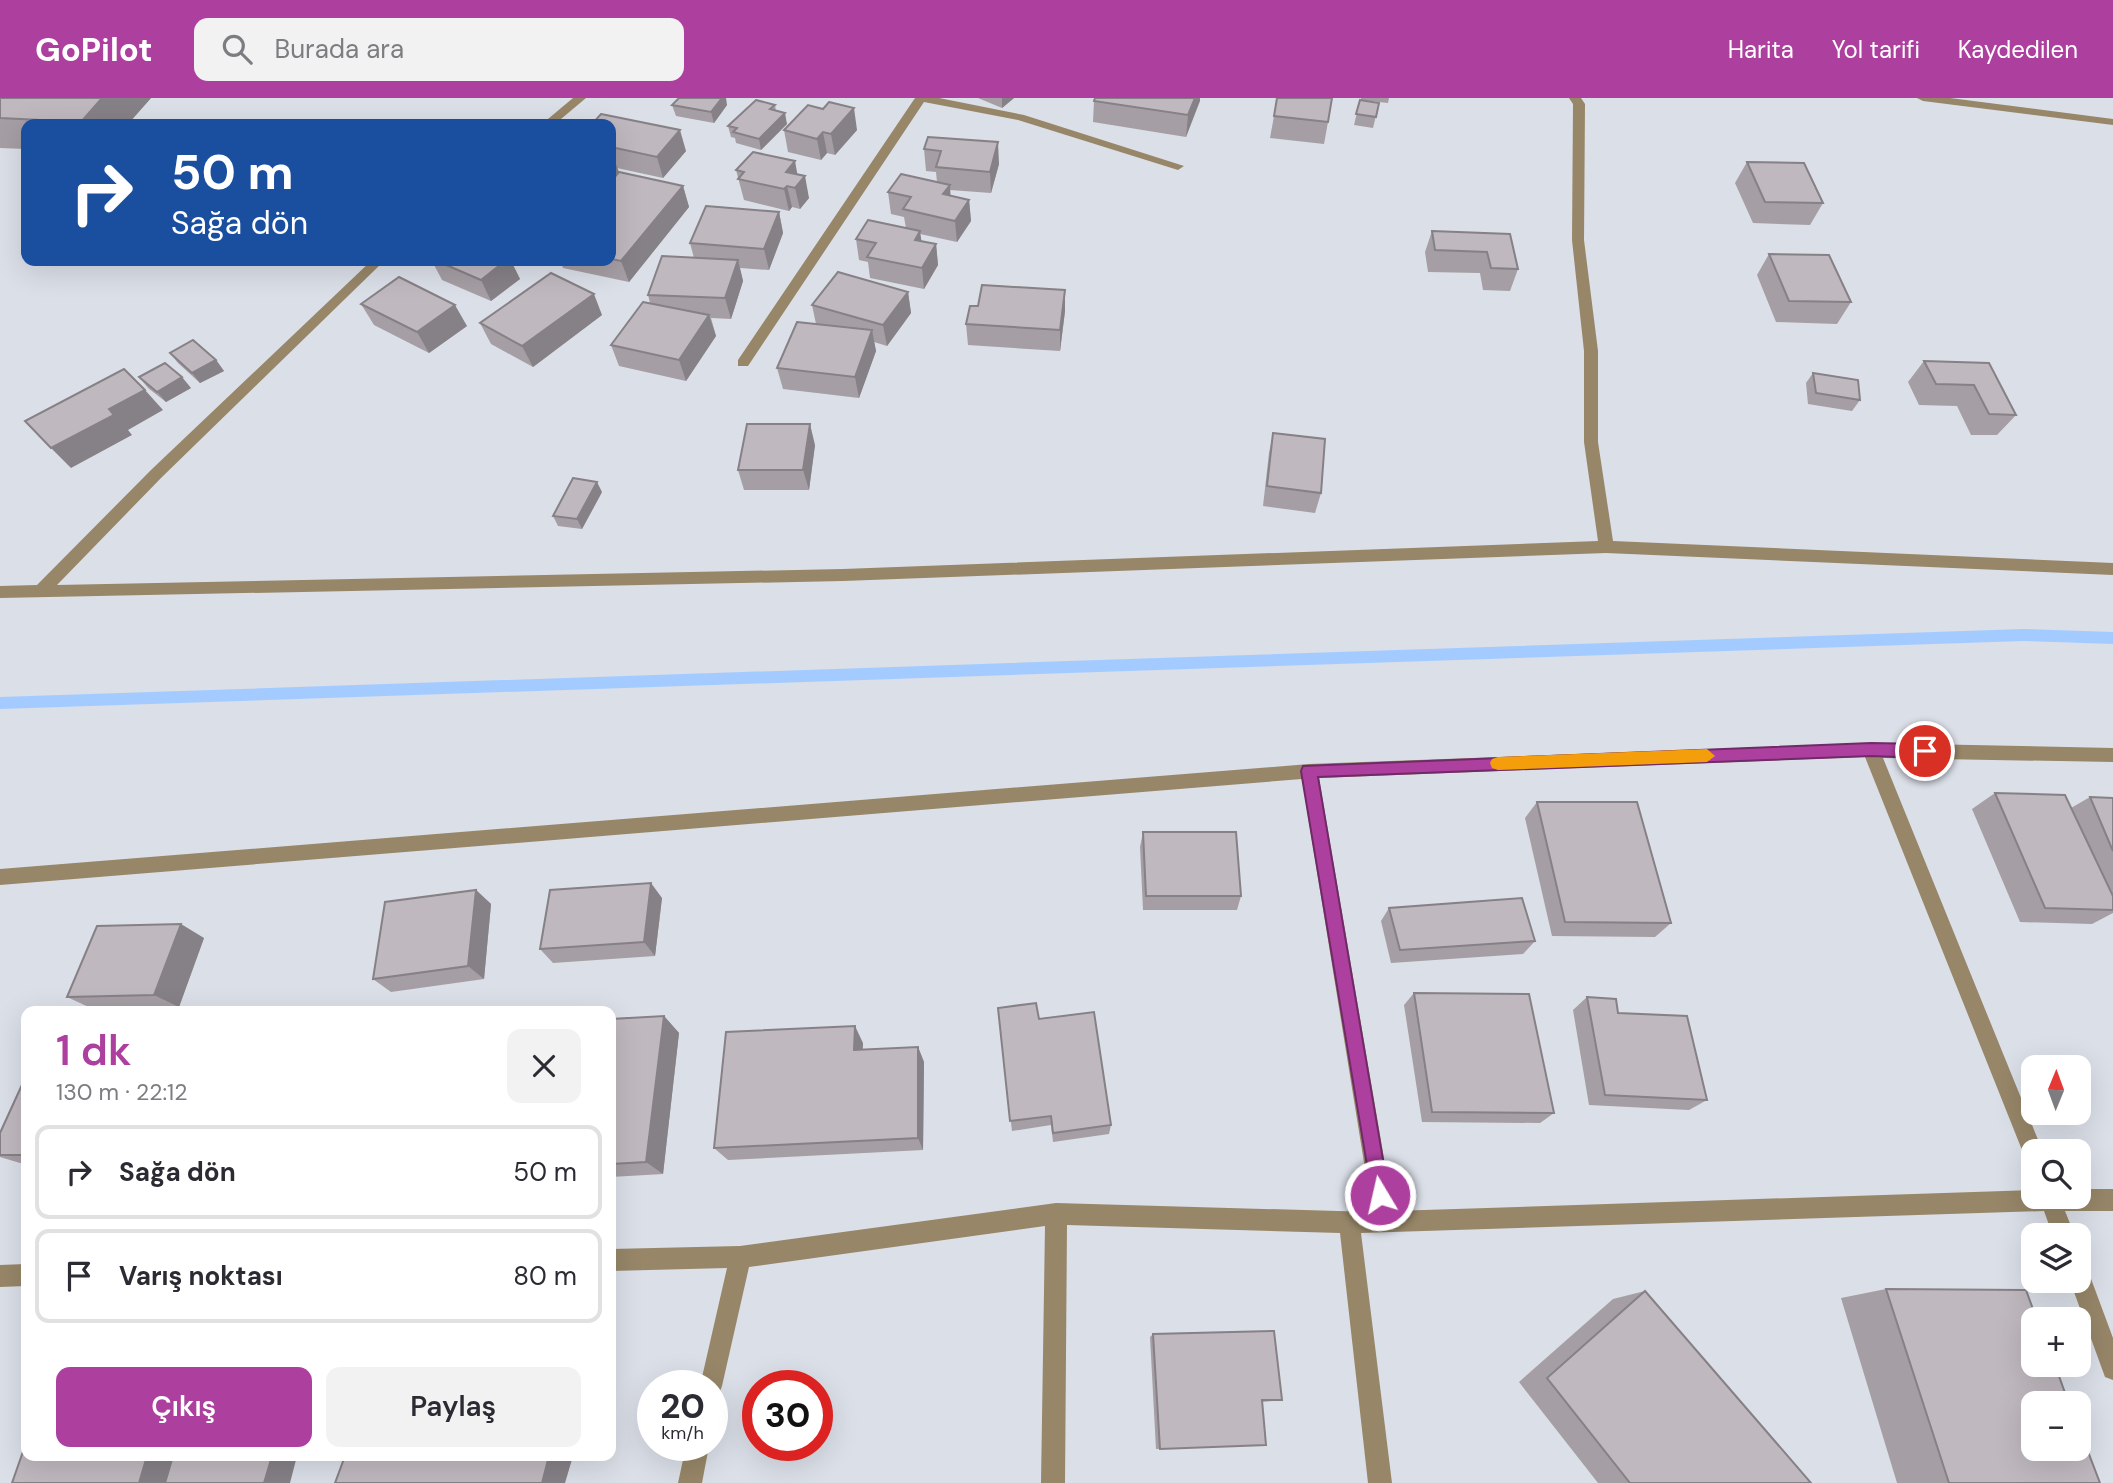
<!DOCTYPE html>
<html lang="tr">
<meta charset="utf-8">
<style>
body{margin:0;font-family:"DM Sans",sans-serif;background:#f2f2f3;color:#2b2b33;height:100vh;display:flex;flex-direction:column;font-size:26px;white-space:nowrap}
*{box-sizing:border-box;margin:0}
p{font-size:23px;color:#7c7c81}
.icon{flex:none;width:38px;height:38px;fill:none;stroke:currentColor;stroke-width:2;stroke-linecap:round;stroke-linejoin:round}
.map{position:relative;flex:1;overflow:hidden}
.side{position:absolute;left:21px;top:908px;width:595px;height:455px;display:flex;flex-direction:column;background:#fff;border-radius:14px;box-shadow:0 7px 28px #0002}
.side>*{flex:none}
.banner{position:absolute;left:21px;top:21px;width:595px;height:147px;border-radius:14px;box-shadow:0 7px 28px #0002;background:#1a4fa0;color:#fff;overflow:hidden}
.needle{width:46px;rotate:1deg}
.controls{position:absolute;left:2021px;top:957px;display:grid;gap:14px}
.controls a{display:grid;place-items:center;width:70px;height:70px;border-radius:14px;background:#fff;box-shadow:0 7px 28px #0002;font-size:35px}
.speed{position:absolute;left:637px;top:1272px;display:flex;gap:14px;font-size:35px;font-weight:700;text-align:center}
.speed>*{display:grid;place-content:center;width:91px;height:91px;border-radius:50%;background:#fff;box-shadow:0 7px 28px #0002;line-height:1}
.speed small{font-size:18px;font-weight:400}
.speed .limit{border:10px solid #d22;background:#fff;color:#111}
.pin{position:absolute;display:grid;place-items:center;width:60px;height:60px;color:#fff;margin:-30px;border:4px solid #fff;border-radius:50%;box-shadow:0 2px 7px #0007}
.me{position:absolute;width:77px;margin:-38px;rotate:351deg;stroke-linejoin:round;filter:drop-shadow(0 0 5px #0008)}
.turn{display:flex;align-items:center;gap:24px;height:147px;padding:0 35px;font-size:32px}
.turn .icon{width:91px;height:91px;stroke-width:2.5}
.turn b{display:block;font-size:49px;line-height:60px}
.round{display:grid;place-items:center;flex:none;width:74px;height:74px;border-radius:14px;background:#f2f2f3}
.summary{display:flex;align-items:center;justify-content:space-between;height:119px;padding:0 35px}
h1{font-size:42px;font-weight:600;line-height:52px;color:#ad409e}
.button{display:flex;gap:14px;margin-top:auto;padding:14px 35px}
.button a{flex:1;height:80px;border-radius:14px;background:#ad409e;color:#fff;font-size:28px;font-weight:600;line-height:80px;text-align:center}
.button a+a{background:#f2f2f3;color:#2b2b33}
ul{padding:0;list-style:none}
li{display:flex;align-items:center;gap:21px;height:94px;margin:0 14px 10px;padding:0 21px;border:4px solid #e1e1e2;border-radius:14px}
li div{flex:1}
li b{display:block;font-size:26px}
li em{font-style:normal}
header{display:flex;align-items:center;gap:42px;box-sizing:border-box;height:98px;padding:0 35px;background:#ad409e;color:#fff}
header strong{font-size:33px}
nav{display:flex;gap:38px;margin-inline-start:auto;font-size:24px}
.search{width:490px;height:63px;background:#f2f2f3;display:flex;align-items:center;gap:18px;box-sizing:border-box;padding:0 24px;border-radius:14px;color:#7c7c81;font-size:26px}
.map>svg:first-child{display:block}
.lines{fill:none;stroke-linecap:round;stroke-linejoin:round}
.stream{fill:#a4cbff;fill-rule:evenodd}
.minor{fill:#978668;fill-rule:evenodd}
.wall{fill:#a59ea4}
.shaded-wall{fill:#868186}
.building{fill:#c0b8bf;stroke:#868186;stroke-width:2}
.route{fill:#ad409e;stroke:#702a67;stroke-width:2}
.slow{fill:#f59e0b}
</style>
<header>
<strong>GoPilot</strong>
<div class="search"><svg class="icon" aria-label="search" viewBox="0 0 24 24"><circle cx="10" cy="10" r="6"/><path d="M15 15l6 6"/></svg>Burada ara</div>
<nav><a>Harita</a><a>Yol tarifi</a><a>Kaydedilen</a></nav>
</header>
<div class="map">
<svg width="2113" height="1385" viewBox="0 0 2113 1385">
<rect width="100%" height="100%" fill="#dbdfe8"/>
<g class="lines">
<polygon class="stream" points="2023,531 2113,534 2113,546 2023,543 0,611 0,599"/>
<g class="minor">
<polygon points="573,0 586,0 555,26 542,26"/>
<polygon points="915,0 939,0 1024,17 1184,68 1178,72 1018,22 924,4 748,268 738,268 738,262"/>
<polygon points="1569,0 1581,0 1585,6 1584,142 1598,253 1598,344 1613,443 2113,465 2113,477 1606,455 843,483 0,500 0,488 37,487 151,372 371,163 384,163 161,380 57,487 843,471 1598,443 1584,344 1584,253 1572,142 1573,6"/>
<polygon points="1917,0 1950,0 2113,21 2113,27 1923,3"/>
<polygon points="1871,645 2113,650 2113,664 1883,660 2043,1054 2034,1054 2034,1067 2027,1064 2024,1057 1865,659 1319,680 1393,1113 2034,1092 2034,1099 2079,1099 2079,1091 2113,1091 2113,1113 2065,1113 2075,1138 2053,1138 2044,1113 1361,1135 1392,1385 1368,1385 1340,1135 1067,1127 1065,1385 1041,1385 1045,1128 749,1169 722,1288 719,1296 712,1299 712,1288 700,1288 727,1170 611,1173 611,1151 740,1148 1056,1105 1372,1114 1302,681 0,787 0,771 1309,666"/>
<polygon points="26,1166 26,1188 0,1189 0,1167"/>
<polygon points="2079,1167 2087,1170 2113,1240 2113,1282 2105,1279 2070,1183 2079,1183"/>
<polygon points="686,1348 709,1348 702,1385 678,1385"/>
</g>
</g>
<g class="wall">
<polygon points="0,0 151,0 128,26 26,26 26,51 0,50"/>
<polygon points="978,0 1014,0 1002,10"/>
<polygon points="1200,0 1186,39 1093,24 1094,3"/>
<polygon points="1361,0 1389,0 1388,5 1361,2"/>
<polygon points="1360,2 1379,5 1373,30 1354,27"/>
<polygon points="672,7 727,7 714,25 676,18"/>
<polygon points="775,7 776,13 787,26 761,52 736,45 735,40 731,39 728,28"/>
<polygon points="823,11 857,32 835,57 827,55 821,62 788,54 784,32"/>
<polygon points="1274,18 1328,24 1324,46 1270,40"/>
<polygon points="611,26 686,53 663,80 617,70 619,75 683,88 689,109 629,184 563,170 560,163 611,163"/>
<polygon points="928,39 999,66 991,95 950,92 950,98 969,102 971,123 957,144 920,136 921,143 936,146 938,167 924,191 870,180 868,164 859,162 856,141 906,130 904,119 891,116 888,94 937,84 936,74 926,73 924,51"/>
<polygon points="1747,64 1823,105 1810,127 1753,125 1735,85"/>
<polygon points="736,72 798,76 809,100 800,111 792,109 789,113 744,102"/>
<polygon points="779,114 783,135 769,172 740,170 743,183 731,221 711,220 716,238 686,283 619,268 611,247 650,205 648,197 694,160 690,145"/>
<polygon points="1432,133 1510,136 1518,171 1510,193 1483,192 1480,175 1428,174 1425,154"/>
<polygon points="1769,156 1851,204 1837,226 1776,224 1757,177"/>
<polygon points="432,163 511,163 520,181 491,203 442,182"/>
<polygon points="908,194 911,215 887,248 874,244 876,253 859,300 783,291 777,270 816,226 812,207"/>
<polygon points="361,206 467,228 429,255 374,227"/>
<polygon points="1065,213 1060,253 968,247 966,226"/>
<polygon points="602,217 533,269 491,246 480,225"/>
<polygon points="170,255 216,262 224,273 200,285 178,265"/>
<polygon points="1924,263 1989,265 2016,317 1997,337 1971,337 1957,308 1919,307 1908,284"/>
<polygon points="1813,275 1860,302 1852,313 1808,306 1806,285"/>
<polygon points="139,279 191,290 166,304 148,290"/>
<polygon points="1273,335 1321,395 1315,415 1263,408 1269,355"/>
<polygon points="815,347 809,392 744,392 738,372"/>
<polygon points="602,394 582,431 558,428 553,418"/>
<polygon points="1995,695 2071,710 2090,699 2113,700 2113,815 2092,826 2020,824 1972,711"/>
<polygon points="1537,704 1671,825 1655,839 1552,838 1525,720"/>
<polygon points="1143,734 1241,798 1237,812 1143,812 1140,749"/>
<polygon points="476,792 491,806 484,881 391,894 373,881"/>
<polygon points="662,800 655,858 553,865 540,851"/>
<polygon points="1389,810 1535,843 1523,856 1391,865 1381,823"/>
<polygon points="204,840 179,909 93,911 67,899"/>
<polygon points="1414,895 1554,1015 1540,1025 1422,1024 1404,907"/>
<polygon points="1587,899 1618,915 1707,1002 1689,1012 1589,1007 1573,912"/>
<polygon points="998,910 1039,921 1111,1027 1109,1036 1053,1044 1051,1027 1012,1033"/>
<polygon points="664,918 679,935 663,1076 611,1079 611,921"/>
<polygon points="863,945 862,952 918,949 924,964 923,1052 728,1062 714,1050"/>
<polygon points="26,978 26,1065 20,1065 0,1059 0,1035"/>
<polygon points="1886,1191 2100,1385 1897,1385 1841,1200"/>
<polygon points="1645,1193 1811,1385 1598,1385 1519,1284 1613,1201"/>
<polygon points="1153,1236 1282,1302 1262,1304 1266,1347 1156,1351 1150,1239"/>
</g>
<g class="shaded-wall">
<polygon points="102,0 151,0 128,26 83,26 81,24"/>
<polygon points="722,0 726,0 727,7 714,25 711,14"/>
<polygon points="1002,0 1014,0 1002,10"/>
<polygon points="1195,0 1200,0 1200,3 1186,39 1188,17"/>
<polygon points="854,10 857,32 835,57 831,36"/>
<polygon points="785,15 787,26 761,52 759,41"/>
<polygon points="680,32 686,53 663,80 657,59"/>
<polygon points="823,34 827,55 821,62 817,41"/>
<polygon points="998,44 999,66 991,95 990,74"/>
<polygon points="612,55 620,77 611,88 611,57"/>
<polygon points="795,63 799,85 786,74"/>
<polygon points="805,78 809,100 800,111 795,90"/>
<polygon points="950,87 951,108 943,96"/>
<polygon points="683,88 689,109 629,184 621,163"/>
<polygon points="787,88 792,109 789,113 784,91"/>
<polygon points="969,102 971,123 957,144 955,123"/>
<polygon points="779,114 783,135 769,172 764,151"/>
<polygon points="920,133 923,154 915,142"/>
<polygon points="936,146 938,167 924,191 922,170"/>
<polygon points="738,162 743,183 731,221 725,200"/>
<polygon points="505,163 511,163 520,181 491,203 481,182"/>
<polygon points="1065,192 1065,213 1060,253 1060,232"/>
<polygon points="908,194 911,215 887,248 883,227"/>
<polygon points="594,196 602,217 533,269 522,248"/>
<polygon points="455,207 467,228 429,255 417,234"/>
<polygon points="709,217 716,238 686,283 679,262"/>
<polygon points="872,232 876,253 859,300 855,279"/>
<polygon points="216,262 224,273 200,285 192,275"/>
<polygon points="182,279 191,290 166,304 157,294"/>
<polygon points="145,292 163,312 128,332 132,337 71,370 51,350 109,311"/>
<polygon points="810,326 815,347 809,392 803,372"/>
<polygon points="597,384 602,394 582,431 577,421"/>
<polygon points="651,785 662,800 655,858 644,844"/>
<polygon points="476,792 491,806 484,881 468,868"/>
<polygon points="181,826 204,840 179,909 154,897"/>
<polygon points="664,918 679,935 663,1076 646,1064"/>
<polygon points="855,928 863,945 862,968 854,952"/>
<polygon points="918,949 924,964 923,1052 918,1040"/>
<polygon points="147,1358 176,1358 168,1385 139,1385"/>
<polygon points="272,1358 297,1358 290,1385 264,1385"/>
<polygon points="549,1358 573,1358 565,1385 542,1385"/>
</g>
<g class="building">
<polygon points="0,0 102,0 81,24 0,20"/>
<polygon points="679,0 722,0 711,14 672,7"/>
<polygon points="1095,0 1195,0 1188,17 1094,3"/>
<polygon points="1277,0 1332,0 1328,24 1274,18"/>
<polygon points="756,2 775,7 770,11 785,15 759,41 733,34 737,30 728,28"/>
<polygon points="1360,2 1379,5 1376,19 1356,16"/>
<polygon points="829,4 854,10 831,36 823,34 817,41 784,32 808,7 823,11"/>
<polygon points="601,16 680,32 657,59 611,49 611,26 592,26"/>
<polygon points="928,39 998,44 990,74 936,69 941,53 924,51"/>
<polygon points="753,54 795,63 786,74 805,78 795,90 787,88 784,91 738,81 744,74 736,72"/>
<polygon points="1747,64 1804,65 1823,105 1765,104"/>
<polygon points="619,74 683,88 621,163 611,161 611,84"/>
<polygon points="901,76 950,87 943,96 969,102 955,123 903,111 911,99 888,94"/>
<polygon points="706,108 779,114 764,151 690,145"/>
<polygon points="868,122 920,133 915,142 936,146 922,170 867,159 876,145 856,141"/>
<polygon points="1432,133 1510,136 1518,171 1491,170 1487,154 1435,152"/>
<polygon points="1769,156 1829,157 1851,204 1789,203"/>
<polygon points="662,158 738,162 725,200 648,197"/>
<polygon points="437,163 505,163 481,182"/>
<polygon points="838,174 908,194 883,227 812,207"/>
<polygon points="551,175 594,196 522,248 480,225"/>
<polygon points="399,179 455,207 417,234 361,206"/>
<polygon points="982,187 1065,192 1060,232 966,226 970,208 978,208"/>
<polygon points="643,204 709,217 679,262 611,247"/>
<polygon points="797,224 872,232 855,279 777,270"/>
<polygon points="193,242 216,262 192,275 170,255"/>
<polygon points="1924,263 1989,265 2016,317 1989,316 1974,287 1936,286"/>
<polygon points="165,265 182,279 157,294 139,279"/>
<polygon points="124,271 145,292 109,311 114,317 51,350 25,323"/>
<polygon points="1813,275 1858,282 1860,302 1816,295"/>
<polygon points="747,326 810,326 803,372 738,372"/>
<polygon points="1273,335 1325,341 1321,395 1267,388"/>
<polygon points="573,380 597,384 577,421 553,418"/>
<polygon points="1995,695 2065,697 2113,798 2113,812 2045,810"/>
<polygon points="2090,699 2113,700 2113,753"/>
<polygon points="1537,704 1637,704 1671,825 1565,824"/>
<polygon points="1143,734 1236,734 1241,798 1146,798"/>
<polygon points="651,785 644,844 540,851 550,792"/>
<polygon points="476,792 468,868 373,881 385,804"/>
<polygon points="1522,800 1535,843 1400,852 1389,810"/>
<polygon points="181,826 154,897 67,899 97,828"/>
<polygon points="1414,895 1529,896 1554,1015 1432,1014"/>
<polygon points="1587,899 1616,901 1618,915 1687,918 1707,1002 1605,997"/>
<polygon points="1036,905 1039,921 1094,914 1111,1027 1053,1035 1051,1018 1010,1023 998,910"/>
<polygon points="484,911 483,914 454,914"/>
<polygon points="664,918 646,1064 611,1066 611,921"/>
<polygon points="855,928 854,952 918,949 918,1040 714,1050 726,934"/>
<polygon points="26,978 26,1057 0,1057 0,1035"/>
<polygon points="1886,1191 2026,1192 2037,1222 2034,1222 2034,1267 2055,1267 2069,1306 2034,1306 2034,1351 2079,1351 2079,1330 2100,1385 1949,1385"/>
<polygon points="1645,1193 1811,1385 1630,1385 1547,1280"/>
<polygon points="1274,1233 1282,1302 1262,1302 1266,1347 1160,1351 1153,1236"/>
<polygon points="26,1345 26,1358 147,1358 139,1385 12,1385"/>
<polygon points="173,1358 272,1358 264,1385 165,1385"/>
<polygon points="345,1358 549,1358 542,1385 335,1385"/>
</g>
<polygon class="route" points="1871,645 1925,646 1933,653 1925,660 1871,658 1318,679 1389,1097 1386,1103 1380,1106 1373,1103 1301,673 1303,668"/>
<polygon class="slow" points="1707,651 1715,658 1707,664 1498,672 1492,670 1490,665 1492,661 1498,659"/>
</svg>
<div class="controls">
<a><svg class="needle" viewBox="-14 -14 28 28"><path d="M0-13l5 13h-10z" fill="#e53935"/><path d="M0 13l5-13h-10z" fill="#7c7c81"/></svg></a>
<a><svg class="icon" aria-label="search" viewBox="0 0 24 24"><circle cx="10" cy="10" r="6"/><path d="M15 15l6 6"/></svg></a>
<a><svg class="icon" aria-label="layers" viewBox="0 0 24 24"><path d="M12 4l9 5-9 5-9-5zM3 14l9 5 9-5"/></svg></a>
<a>+</a>
<a>−</a>
</div>
<div class="speed"><div>20<small>km/h</small></div><div class="limit">30</div></div>
<div class="pin" style="left:1925px;top:653px;background:#d93025"><svg class="icon" aria-label="arrive" viewBox="0 0 24 24"><path d="M6 21V4h12l-3 4 3 4H6"/></svg></div>
<svg class="me" style="left:1380px;top:1097px" viewBox="-20 -20 40 40"><circle r="17" fill="#ad409e" stroke="#fff" stroke-width="3"/><path d="M0-11L8 9 0 5-8 9z" fill="#fff"/></svg>
<div class="banner">
<div class="turn"><svg class="icon" aria-label="right" viewBox="0 0 24 24"><path d="M7 20v-9h11M14 6l5 5-5 5"/></svg><div><b>50 m</b>Sağa dön</div></div>
</div>
<section class="side">
<div class="summary"><div><h1>1 dk</h1><p>130 m · 22:12</p></div><a class="round"><svg class="icon" aria-label="close" viewBox="0 0 24 24"><path d="M6 6l12 12M18 6L6 18"/></svg></a></div>
<ul>
<li><svg class="icon" aria-label="right" viewBox="0 0 24 24"><path d="M7 20v-9h11M14 6l5 5-5 5"/></svg><div><b>Sağa dön</b></div><em>50 m</em></li>
<li><svg class="icon" aria-label="arrive" viewBox="0 0 24 24"><path d="M6 21V4h12l-3 4 3 4H6"/></svg><div><b>Varış noktası</b></div><em>80 m</em></li>
</ul>
<div class="button"><a>Çıkış</a><a>Paylaş</a></div>
</section>
</div>
